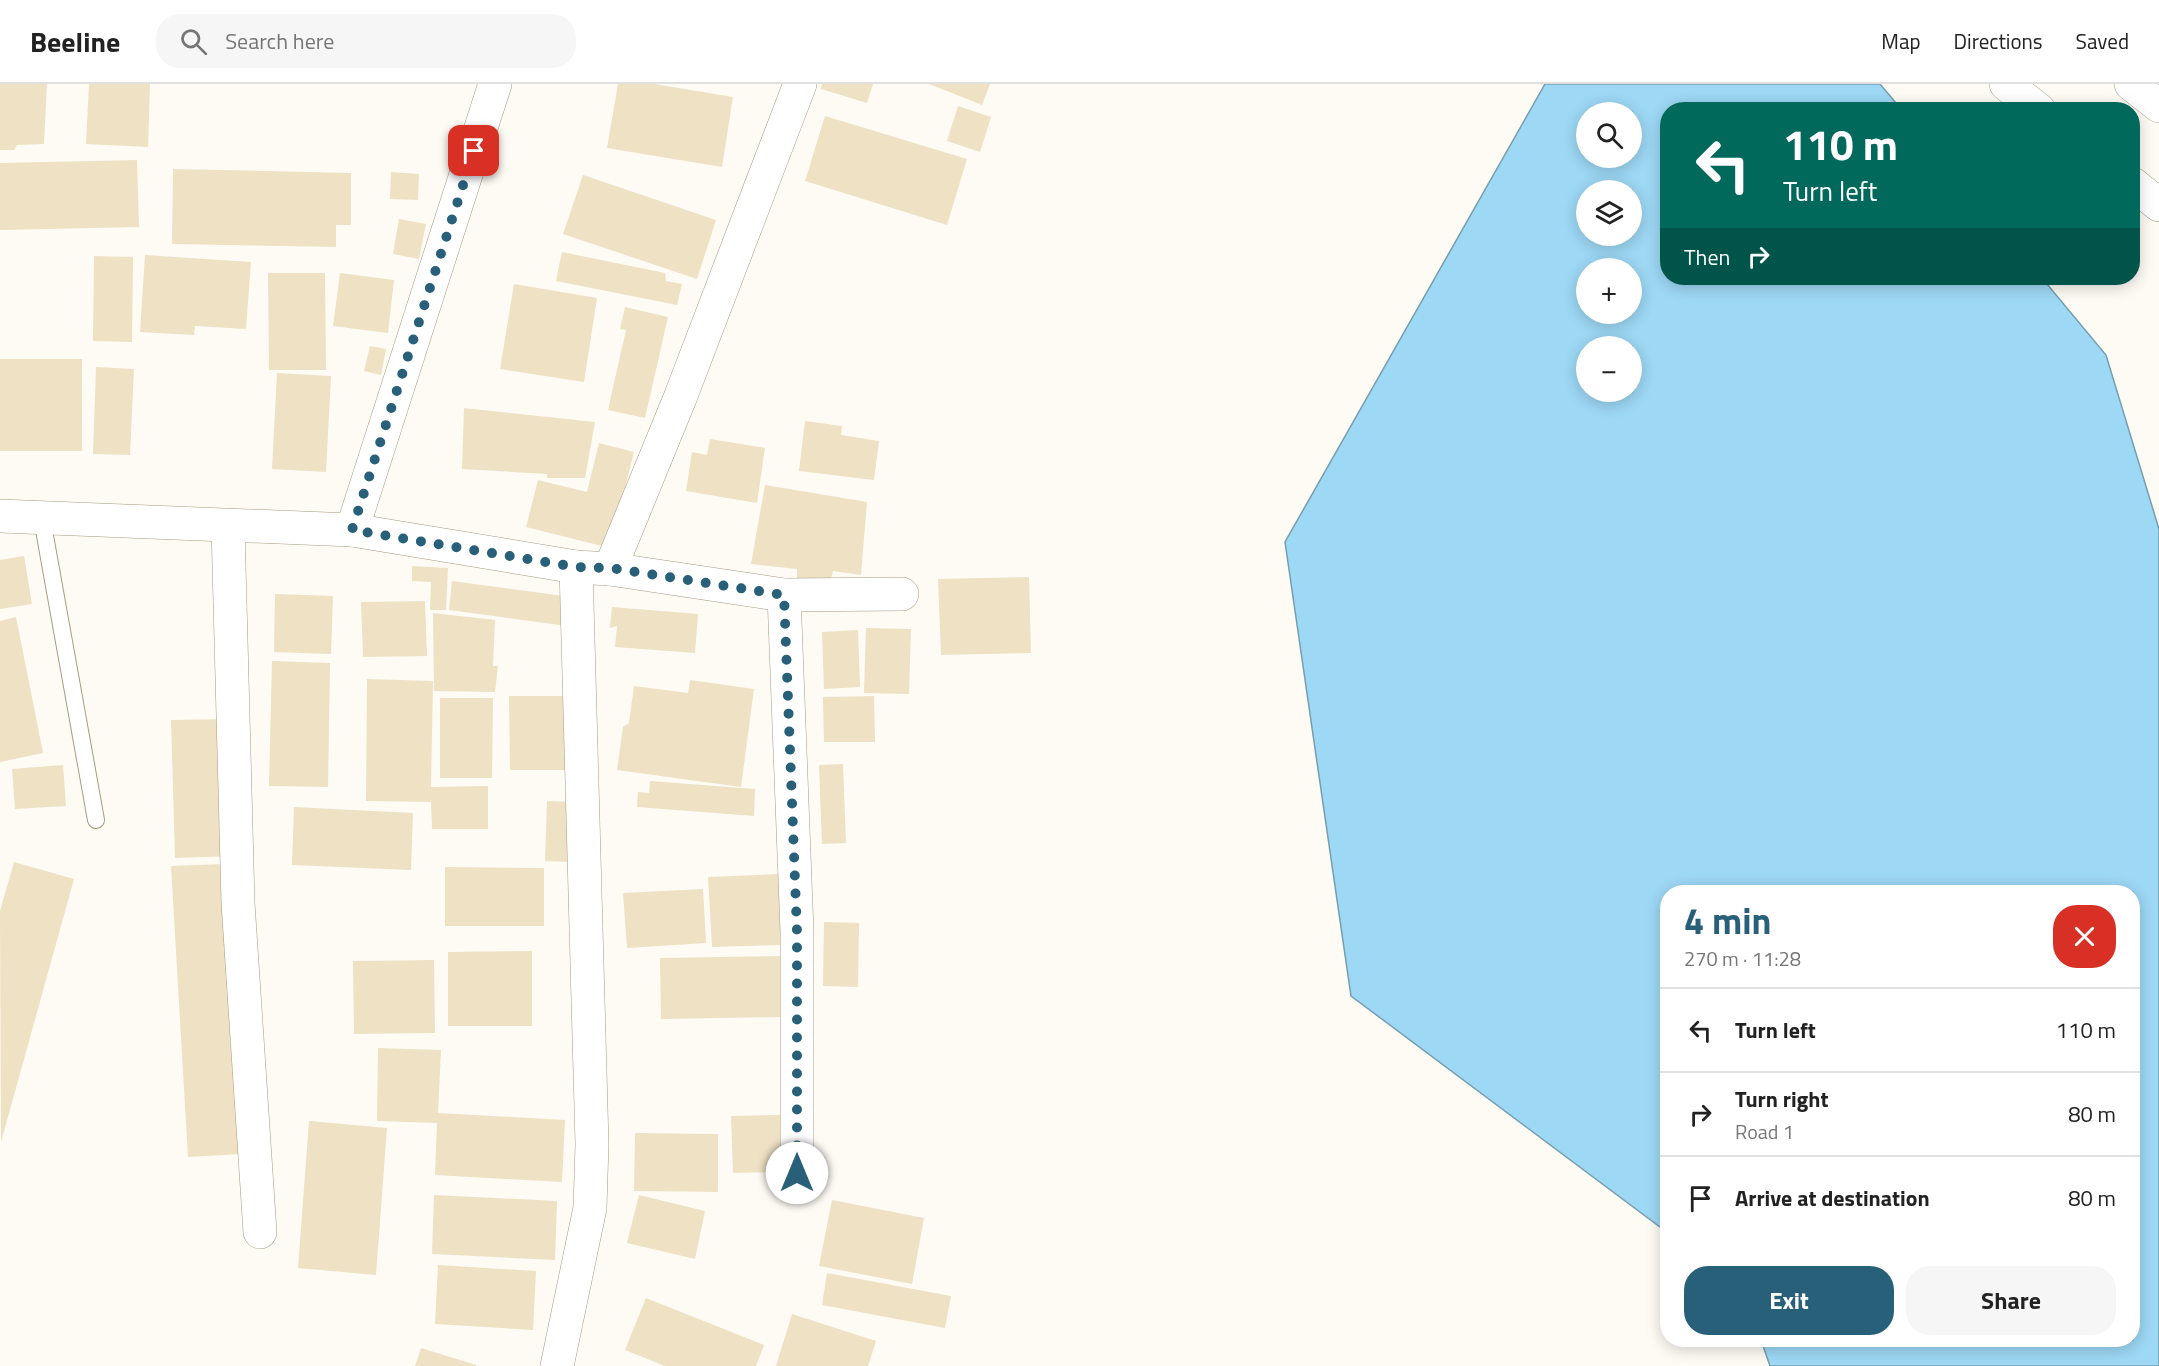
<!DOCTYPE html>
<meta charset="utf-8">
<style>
body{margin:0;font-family:"Titillium Web",sans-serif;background:#f6f6f6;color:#222;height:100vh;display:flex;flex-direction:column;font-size:22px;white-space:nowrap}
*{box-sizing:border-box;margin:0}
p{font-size:20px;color:#767676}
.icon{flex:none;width:33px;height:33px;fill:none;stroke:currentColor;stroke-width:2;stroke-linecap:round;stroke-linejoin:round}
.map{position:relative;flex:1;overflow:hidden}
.panel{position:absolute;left:1660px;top:801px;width:480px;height:462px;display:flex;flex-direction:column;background:#fff;border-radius:24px;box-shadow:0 3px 15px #0003}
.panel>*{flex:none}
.top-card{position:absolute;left:1660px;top:18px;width:480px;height:183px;border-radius:24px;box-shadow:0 3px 15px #0003;background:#00695c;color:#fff;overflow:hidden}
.controls{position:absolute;left:1576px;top:18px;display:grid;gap:12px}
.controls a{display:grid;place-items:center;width:66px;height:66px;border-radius:50%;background:#fff;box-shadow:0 3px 15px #0003;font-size:30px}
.pin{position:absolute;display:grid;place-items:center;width:51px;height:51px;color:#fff;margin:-26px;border-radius:12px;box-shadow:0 3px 9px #0006}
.me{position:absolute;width:66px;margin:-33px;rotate:0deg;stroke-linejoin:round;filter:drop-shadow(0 0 4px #0008)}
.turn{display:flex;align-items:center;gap:21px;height:126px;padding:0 24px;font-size:27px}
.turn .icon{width:78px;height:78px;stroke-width:2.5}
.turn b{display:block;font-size:42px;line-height:51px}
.then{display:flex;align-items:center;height:57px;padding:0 24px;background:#0003;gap:12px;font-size:22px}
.round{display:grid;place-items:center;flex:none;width:63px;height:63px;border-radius:24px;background:#f6f6f6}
.head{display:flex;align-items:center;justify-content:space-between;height:102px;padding:0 24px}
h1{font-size:36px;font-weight:700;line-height:45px;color:#28607a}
.cta{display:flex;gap:12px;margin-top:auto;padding:12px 24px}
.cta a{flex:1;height:69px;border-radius:24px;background:#28607a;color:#fff;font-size:24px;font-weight:700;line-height:69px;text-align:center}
.cta a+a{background:#f6f6f6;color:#222}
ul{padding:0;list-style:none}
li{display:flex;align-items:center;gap:18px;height:84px;padding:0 24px;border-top:2px solid #e0e0e0}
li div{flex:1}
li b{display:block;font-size:22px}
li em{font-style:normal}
header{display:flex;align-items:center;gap:36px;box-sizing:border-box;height:84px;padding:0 30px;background:#fff;border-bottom:2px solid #e0e0e0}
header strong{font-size:28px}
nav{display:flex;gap:33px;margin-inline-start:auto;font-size:21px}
.search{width:420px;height:54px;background:#f6f6f6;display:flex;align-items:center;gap:15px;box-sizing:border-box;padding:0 21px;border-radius:24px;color:#767676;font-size:22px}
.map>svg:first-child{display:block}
.water{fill:#9dd8f5;stroke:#769eaf;stroke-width:1.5;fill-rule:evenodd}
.building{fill:#eee1c4}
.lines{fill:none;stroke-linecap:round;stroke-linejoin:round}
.service-casing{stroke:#a79b80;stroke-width:18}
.minor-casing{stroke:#a79b80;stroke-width:34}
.secondary-casing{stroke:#a79b80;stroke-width:34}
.service{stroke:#fff;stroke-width:16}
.minor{stroke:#fff;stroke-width:33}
.secondary{stroke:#fff;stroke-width:33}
.route{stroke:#28607a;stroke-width:10;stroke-dasharray:0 18}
</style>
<header>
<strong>Beeline</strong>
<div class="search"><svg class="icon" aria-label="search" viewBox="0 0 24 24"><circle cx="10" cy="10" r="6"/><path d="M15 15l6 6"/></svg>Search here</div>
<nav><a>Map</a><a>Directions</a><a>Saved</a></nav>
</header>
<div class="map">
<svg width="2159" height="1282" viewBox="0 0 2159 1282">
<rect width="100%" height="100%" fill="#fefbf5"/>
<path class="water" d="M1545 0H1880L1901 25 1668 26V194H2042L2106 271 2159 445V1282H1770L1761 1256H2133V808H1668V1149L1351 912 1285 458ZM1587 28H1632V74H1587ZM1587 106H1632V152H1587ZM1587 184H1632V230H1587ZM1587 262H1632V308H1587Z"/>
<g class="building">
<polygon points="0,0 47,0 44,60 17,61 14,66 0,66"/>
<polygon points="89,0 150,0 148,63 86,60"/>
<polygon points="618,0 654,0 733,13 722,83 607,64"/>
<polygon points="822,0 873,0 867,19 821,5"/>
<polygon points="929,0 990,0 982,21"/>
<polygon points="958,22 991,33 980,68 947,57"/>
<polygon points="825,32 967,75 947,141 805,97"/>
<polygon points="137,76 139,143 0,146 0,79"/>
<polygon points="173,85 351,89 351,141 336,141 336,163 172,160"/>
<polygon points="391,88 419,90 418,116 390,115"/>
<polygon points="583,91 716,136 697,195 563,150"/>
<polygon points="399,135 426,140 419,175 393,170"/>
<polygon points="562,168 665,189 666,197 682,200 677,221 556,197"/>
<polygon points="145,171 251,178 246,245 195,242 194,251 140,248"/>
<polygon points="94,172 133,173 132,258 93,257"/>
<polygon points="268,189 325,189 326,286 269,286"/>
<polygon points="340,189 394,196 388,249 333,242"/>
<polygon points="514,200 597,214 584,298 500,285"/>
<polygon points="625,223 668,233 645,334 608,326 626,246 620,245"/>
<polygon points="370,262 386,265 381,291 364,287"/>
<rect x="0" y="275" width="82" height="92"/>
<polygon points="96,283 134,285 130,371 93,370"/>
<polygon points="277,289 331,292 326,388 272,385"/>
<polygon points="464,324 595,338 585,394 547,394 547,390 462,385"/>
<polygon points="805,337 842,342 841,351 879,357 874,396 799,387"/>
<polygon points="710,355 765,364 757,419 686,407 692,368 707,371"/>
<polygon points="599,359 634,368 610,464 526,443 538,396 587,408"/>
<polygon points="765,401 867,418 861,491 833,487 831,495 797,498 797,485 751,480"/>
<polygon points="24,472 32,520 0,525 0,476"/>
<polygon points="412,482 448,484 446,526 430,526 431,498 412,497"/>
<polygon points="1029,493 1031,569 941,571 938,495"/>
<polygon points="452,497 571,513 567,542 449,526"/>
<polygon points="275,510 333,512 331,570 274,568"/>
<polygon points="425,517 427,572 363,573 361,518"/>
<polygon points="612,523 698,530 695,569 615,563 617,542 610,544"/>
<polygon points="433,529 495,536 493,582 498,582 495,608 434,607"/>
<polygon points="16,533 43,669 0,678 0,537"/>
<polygon points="866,544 911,545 909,610 864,609"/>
<polygon points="858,546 860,603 824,605 822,548"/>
<polygon points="272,577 330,579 328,703 269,702"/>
<polygon points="367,595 433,597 431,703 488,702 488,745 432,745 431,718 366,717"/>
<polygon points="690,596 754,605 741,703 617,686 623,643 629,639 634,602 688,609"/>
<polygon points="509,612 566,612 567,686 510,686"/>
<polygon points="874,612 875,658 824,658 823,613"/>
<polygon points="440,614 493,614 492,694 440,694"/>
<polygon points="233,635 237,772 175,774 171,636"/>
<polygon points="843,680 846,759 822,760 819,681"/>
<polygon points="63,681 66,722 15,725 12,685"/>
<polygon points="650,697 755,705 754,732 637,723 638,708 649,709"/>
<polygon points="547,717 574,718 572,778 545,777"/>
<polygon points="294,723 413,729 411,786 292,781"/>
<polygon points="14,778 74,795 1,1058 0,827"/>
<polygon points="224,780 241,1070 188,1073 171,782"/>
<polygon points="445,783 544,784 544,842 445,842"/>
<polygon points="780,790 783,861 712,863 708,793"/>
<polygon points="703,805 706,859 627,864 623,809"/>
<polygon points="824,838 859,839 858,903 823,902"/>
<polygon points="532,867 532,942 448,942 448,868"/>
<polygon points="784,872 786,933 661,935 660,874"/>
<polygon points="434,876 435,949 354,950 353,877"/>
<polygon points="378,964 441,966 438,1029 565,1036 562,1098 435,1091 437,1039 377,1037"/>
<polygon points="780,1031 782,1088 733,1089 731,1032"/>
<polygon points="309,1037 387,1044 376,1191 298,1184"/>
<polygon points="635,1049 718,1050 718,1108 634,1107"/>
<polygon points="434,1111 557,1117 555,1176 432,1170"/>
<polygon points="639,1111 705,1127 695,1175 627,1159"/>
<polygon points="832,1116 924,1134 912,1200 819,1182"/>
<polygon points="438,1181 536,1187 533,1246 435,1240"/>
<polygon points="827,1189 951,1212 945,1244 822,1221"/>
<polygon points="646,1214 764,1261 756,1282 665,1282 625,1266"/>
<polygon points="792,1230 876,1257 868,1282 776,1282"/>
<polygon points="421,1264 476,1281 476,1282 415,1282"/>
</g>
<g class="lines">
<g class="service-casing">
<polyline id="service" points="42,435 96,736"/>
</g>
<g class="minor-casing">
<g id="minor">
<polyline points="0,432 352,446 576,483 610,485 784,511 902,510"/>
<polyline points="228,443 238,819 260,1148"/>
<polyline points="352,446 495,0"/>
<polyline points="610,485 680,314 800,0"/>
<polyline points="784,511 797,848 797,1089"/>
<polyline points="557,1282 590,1124 592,1060 576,483"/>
</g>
</g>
<g class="secondary-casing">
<g id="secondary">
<polyline points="2006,0 2039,26"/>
<polyline points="2131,0 2159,22"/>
<polyline points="2133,100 2159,121"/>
</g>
</g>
<use href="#service" class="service"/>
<use href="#minor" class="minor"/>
<use href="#secondary" class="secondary"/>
</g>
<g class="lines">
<polyline class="route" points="474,67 352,446 576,483 610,484 784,511 797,848 797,1089"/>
</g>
</svg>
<div class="controls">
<a><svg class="icon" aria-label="search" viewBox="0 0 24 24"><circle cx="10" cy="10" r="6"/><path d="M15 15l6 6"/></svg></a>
<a><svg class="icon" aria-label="layers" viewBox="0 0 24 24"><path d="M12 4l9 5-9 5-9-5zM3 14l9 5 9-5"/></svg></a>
<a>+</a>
<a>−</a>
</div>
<div class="pin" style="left:474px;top:67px;background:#d93025"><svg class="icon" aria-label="arrive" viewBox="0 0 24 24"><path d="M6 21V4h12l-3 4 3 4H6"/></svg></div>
<svg class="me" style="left:797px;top:1089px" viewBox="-20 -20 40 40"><circle r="19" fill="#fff"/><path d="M0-13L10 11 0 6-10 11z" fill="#28607a"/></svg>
<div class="top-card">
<div class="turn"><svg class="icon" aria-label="left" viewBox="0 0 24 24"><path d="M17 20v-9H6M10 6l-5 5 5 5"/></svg><div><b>110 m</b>Turn left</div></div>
<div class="then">Then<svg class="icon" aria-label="right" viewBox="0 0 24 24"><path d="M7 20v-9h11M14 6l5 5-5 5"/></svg></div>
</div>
<section class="panel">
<div class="head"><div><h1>4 min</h1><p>270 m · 11:28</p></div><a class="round" style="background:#d93025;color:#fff"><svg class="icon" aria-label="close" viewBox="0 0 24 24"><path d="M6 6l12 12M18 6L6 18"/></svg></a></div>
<ul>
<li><svg class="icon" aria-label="left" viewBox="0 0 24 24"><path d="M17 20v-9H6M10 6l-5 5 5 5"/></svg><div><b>Turn left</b></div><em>110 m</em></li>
<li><svg class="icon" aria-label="right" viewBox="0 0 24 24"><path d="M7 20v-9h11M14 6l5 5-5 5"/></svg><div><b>Turn right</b><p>Road 1</p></div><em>80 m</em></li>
<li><svg class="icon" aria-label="arrive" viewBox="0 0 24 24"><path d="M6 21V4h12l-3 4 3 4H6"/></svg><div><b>Arrive at destination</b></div><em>80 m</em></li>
</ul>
<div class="cta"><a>Exit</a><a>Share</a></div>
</section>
</div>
